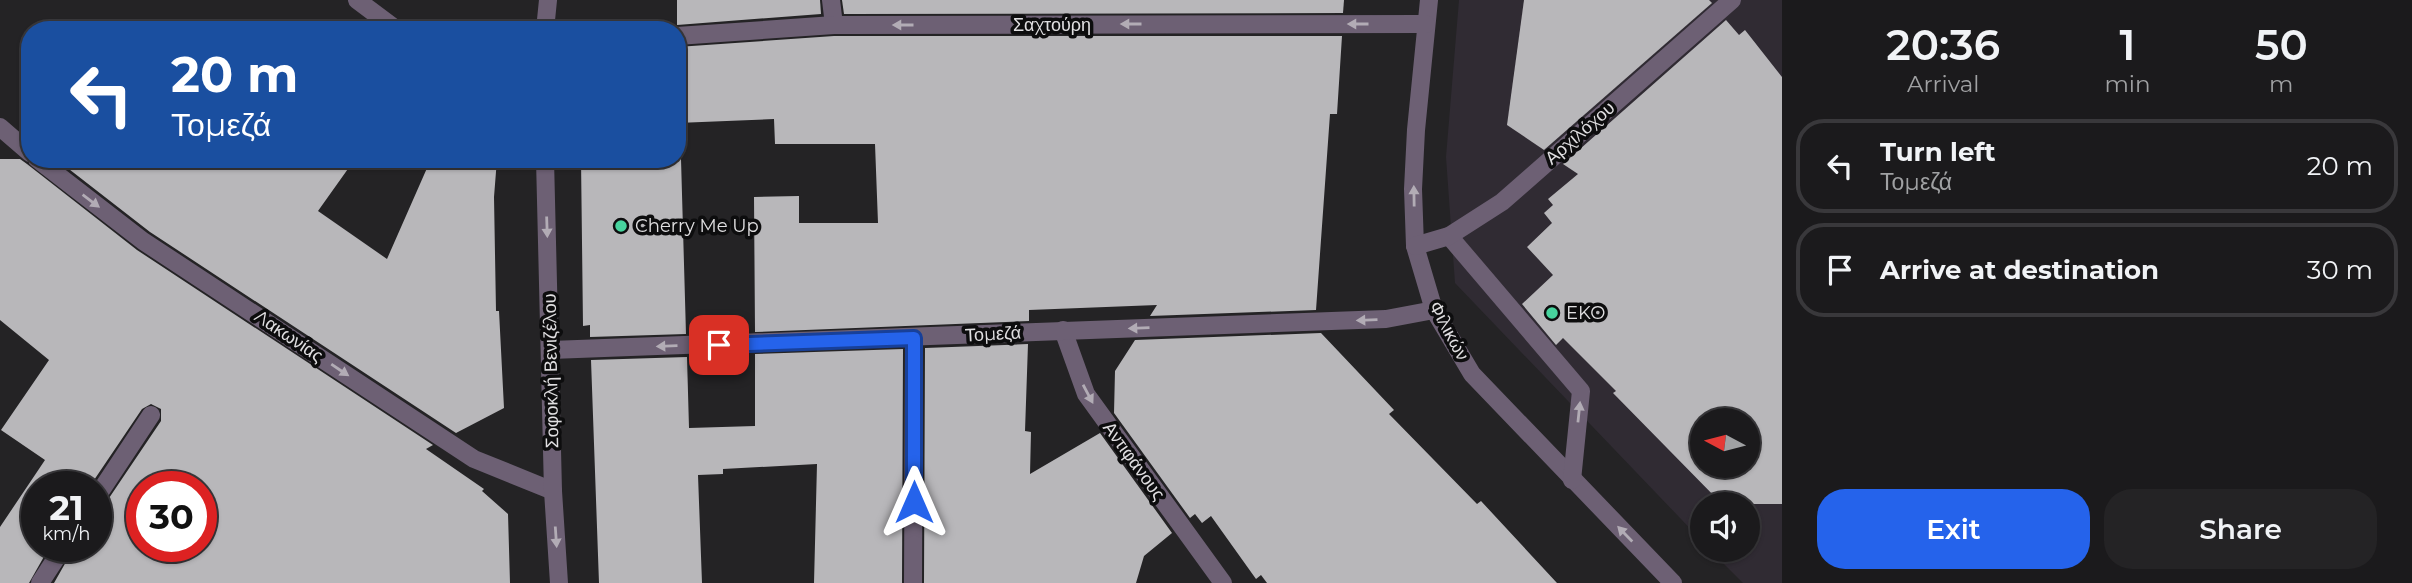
<!DOCTYPE html>
<meta charset="utf-8">
<style>
body{margin:0;font-family:Montserrat,sans-serif;background:#242325;color:#f1f3f6;height:100vh;display:flex;flex-direction:column;font-size:26px;white-space:nowrap}
*{box-sizing:border-box;margin:0}
p{font-size:23px;color:#a0a1a3}
.icon{flex:none;width:38px;height:38px;fill:none;stroke:currentColor;stroke-width:2;stroke-linecap:round;stroke-linejoin:round}
.map{position:relative;flex:1;overflow:hidden}
.sheet{display:flex;flex-direction:column;background:#1b1a1c;width:630px}
.sheet>*{flex:none}
.hud{position:absolute;left:21px;top:21px;width:665px;height:147px;border-radius:28px;box-shadow:0 2px 5px #0004,0 0 0 2px #39383b;background:#1a4fa0;color:#fff;overflow:hidden}
.needle{width:46px;rotate:277deg}
.buttons{position:absolute;left:1690px;top:408px;display:grid;gap:14px}
.buttons a{display:grid;place-items:center;width:70px;height:70px;border-radius:50%;background:#1b1a1c;box-shadow:0 2px 5px #0004,0 0 0 2px #39383b;font-size:35px}
.speed{position:absolute;left:21px;top:471px;display:flex;gap:14px;font-size:35px;font-weight:700;text-align:center}
.speed>*{display:grid;place-content:center;width:91px;height:91px;border-radius:50%;background:#1b1a1c;box-shadow:0 2px 5px #0004,0 0 0 2px #39383b;line-height:1}
.speed small{font-size:18px;font-weight:400}
.speed .limit{border:10px solid #d22;background:#fff;color:#111}
.pin{position:absolute;display:grid;place-items:center;width:60px;height:60px;color:#fff;margin:-30px;border-radius:14px;box-shadow:0 4px 10px #0006}
.me{position:absolute;width:77px;margin:-38px;rotate:0deg;stroke-linejoin:round;filter:drop-shadow(0 0 5px #0008)}
.turn{display:flex;align-items:center;gap:24px;height:147px;padding:0 35px;font-size:32px}
.turn .icon{width:91px;height:91px;stroke-width:2.5}
.turn b{display:block;font-size:49px;line-height:60px}
.eta{display:flex;justify-content:space-evenly;align-items:center;height:119px;text-align:center}
.eta b{font-size:42px;font-weight:600;line-height:49px}
.cta{display:flex;gap:14px;margin-top:auto;padding:14px 35px}
.cta a{flex:1;height:80px;border-radius:28px;background:#2563eb;color:#fff;font-size:28px;font-weight:600;line-height:80px;text-align:center}
.cta a+a{background:#242325;color:#f1f3f6}
ul{padding:0;list-style:none}
li{display:flex;align-items:center;gap:21px;height:94px;margin:0 14px 10px;padding:0 21px;border:4px solid #39383b;border-radius:28px}
li div{flex:1}
li b{display:block;font-size:26px}
li em{font-style:normal}
main{display:flex;flex:1;min-height:0}
.map>svg:first-child{display:block}
.built{fill:#302b33;fill-rule:evenodd}
.building{fill:#b8b7ba;fill-rule:evenodd}
.lines{fill:none;stroke-linecap:round;stroke-linejoin:round}
.minor{stroke:#6d6074;stroke-width:18}
.oneway{fill:#b2acb5}
.route-casing{stroke:#184099;stroke-width:18}
.route{stroke:#2563eb;stroke-width:12}
.poi-dot{fill:#47d49e;stroke:#0d0d0e;stroke-width:2.5}
.labels{text-anchor:middle;stroke-width:7;stroke-linejoin:round;paint-order:stroke}
.street-label{font-size:18px;fill:#e0dfe1;stroke:#0d0d0e}
.poi-label{font-size:18px;fill:#e0dfe1;stroke:#0d0d0e;text-anchor:start}
</style>
<main>
<div class="map">
<svg width="1782" height="583" viewBox="0 0 1782 583">
<rect width="100%" height="100%" fill="#242325"/>
<path class="built" d="M1459 0H1782V583H1743L1710 550H1748V504H1703V542L1455 283 1446 157ZM1703 420H1748V466H1703Z"/>
<g class="building">
<polygon points="677,0 820,0 821,14 677,25"/>
<polygon points="842,0 1344,0 1343,13 844,14"/>
<polygon points="1524,0 1709,0 1712,3 1544,150 1507,125"/>
<path d="M1726 20 1739 35 1745 30 1782 77V504H1722L1613 393 1616 391 1563 338 1556 345 1522 304 1553 275 1527 247 1552 223 1544 213 1553 205 1548 199 1578 174 1563 164ZM1703 420H1748V466H1703Z"/>
<polygon points="834,36 1342,36 1337,114 1330,114 1316,310 1150,316 1157,305 1029,310 1029,321 755,332 754,197 799,196 799,223 878,223 875,144 775,144 774,119 677,123 677,47"/>
<path d="M0 159H20L27 164 137 250 433 445 426 449 484 489 482 491 508 514 510 583H54L75 546H96V509L105 504 161 421V409L151 404 142 409 90 486H37V546H50L29 583H0V527L45 460 1 430 49 360 0 320ZM142 486H201V546H142Z"/>
<polygon points="56,159 355,159 318,211 387,259 431,159 497,159 494,197 496,311 499,311 504,408 456,433 150,232"/>
<polygon points="581,159 681,159 686,334 590,337 590,325 583,326"/>
<polygon points="1321,333 1394,410 1389,414 1477,504 1481,501 1557,583 1267,583 1261,575 1256,579 1211,516 1202,523 1195,514 1190,518 1114,413 1115,371 1135,340"/>
<polygon points="1028,344 1025,431 1031,432 1030,474 1100,433 1172,533 1144,556 1136,583 924,583 925,348"/>
<polygon points="903,349 902,583 814,583 817,464 723,469 723,474 698,475 702,583 599,583 591,360 687,357 689,428 755,426 755,354"/>
</g>
<g class="lines">
<g class="minor">
<polyline points="357,0 397,30"/>
<polyline points="831,0 834,25"/>
<polyline points="1429,0 1416,130 1413,189 1415,246 1434,310 1472,374 1673,583"/>
<polyline points="545,30 548,0"/>
<polyline points="677,36 834,25 1426,24"/>
<polyline points="0,127 30,153"/>
<polyline points="37,159 143,241 474,459 553,491"/>
<polyline points="545,159 553,491 559,583"/>
<polyline points="1449,236 1581,391 1572,480"/>
<polyline points="1415,246 1449,236 1502,202 1732,0"/>
<polyline points="1063,330 1086,394 1223,583"/>
<path d="M551 350C830 341 1108 329 1386 319L1434 310"/>
<polyline points="96,498 151,415"/>
<polyline points="40,583 64,546"/>
<polyline points="913,583 914,339"/>
</g>
</g>
<defs><path id="oneway-solid" d="M-6-.8H1V-3.2L6.5 0L1 3.2V.8H-6Z" transform="scale(1.75)"/></defs>
<g class="oneway">
<use href="#oneway-solid" transform="translate(1131 24) rotate(180)"/>
<use href="#oneway-solid" transform="translate(1358 24) rotate(180)"/>
<use href="#oneway-solid" transform="translate(903 25) rotate(180)"/>
<use href="#oneway-solid" transform="translate(1414 196) rotate(-91)"/>
<use href="#oneway-solid" transform="translate(91 201) rotate(37)"/>
<use href="#oneway-solid" transform="translate(547 227) rotate(88)"/>
<use href="#oneway-solid" transform="translate(1367 320) rotate(178)"/>
<use href="#oneway-solid" transform="translate(1139 328) rotate(178)"/>
<use href="#oneway-solid" transform="translate(667 346) rotate(178)"/>
<use href="#oneway-solid" transform="translate(340 370) rotate(34)"/>
<use href="#oneway-solid" transform="translate(1088 394) rotate(62)"/>
<use href="#oneway-solid" transform="translate(1579 412) rotate(-84)"/>
<use href="#oneway-solid" transform="translate(1625 534) rotate(-134)"/>
<use href="#oneway-solid" transform="translate(556 537) rotate(86)"/>
</g>
<g class="lines">
<g class="route-casing">
<polyline id="route" points="719,345 914,338 914,502"/>
</g>
<use href="#route" class="route"/>
</g>
<g class="poi-dot">
<circle cx="621" cy="226" r="7"/>
<circle cx="1552" cy="313" r="7"/>
</g>
<g class="labels">
<g class="street-label">
<text x="1052" y="31">Σαχτούρη</text>
<text transform="translate(1580 133) rotate(-41)" y="6">Αρχιλόχου</text>
<text transform="translate(1449 331) rotate(62)" y="6">Φιλικών</text>
<text transform="translate(993 334) rotate(-3)" y="6">Τομεζά</text>
<text transform="translate(289 336) rotate(34)" y="6">Λακωνίας</text>
<text transform="translate(551 371) rotate(-91)" y="6">Σοφοκλή Βενιζέλου</text>
<text transform="translate(1134 461) rotate(54)" y="6">Αντιφάνους</text>
</g>
<g class="poi-label">
<text x="635" y="232">Cherry Me Up</text>
<text x="1566" y="319">EKO</text>
</g>
</g>
</svg>
<div class="buttons">
<a><svg class="needle" viewBox="-14 -14 28 28"><path d="M0-13l5 13h-10z" fill="#e53935"/><path d="M0 13l5-13h-10z" fill="#a0a1a3"/></svg></a>
<a><svg class="icon" aria-label="sound" viewBox="0 0 24 24"><path d="M4 9h4l5-4v14l-5-4H4zM17 9q2 3 0 6"/></svg></a>
</div>
<div class="speed"><div>21<small>km/h</small></div><div class="limit">30</div></div>
<div class="pin" style="left:719px;top:345px;background:#d93025"><svg class="icon" aria-label="arrive" viewBox="0 0 24 24"><path d="M6 21V4h12l-3 4 3 4H6"/></svg></div>
<svg class="me" style="left:914px;top:502px" viewBox="-20 -20 40 40"><path d="M0-17L14 15 0 8-14 15z" fill="#2563eb" stroke="#fff" stroke-width="4"/></svg>
<div class="hud">
<div class="turn"><svg class="icon" aria-label="left" viewBox="0 0 24 24"><path d="M17 20v-9H6M10 6l-5 5 5 5"/></svg><div><b>20 m</b>Τομεζά</div></div>
</div>
</div>
<section class="sheet">
<div class="eta">
<div><b>20:36</b><p>Arrival</p></div>
<div><b>1</b><p>min</p></div>
<div><b>50</b><p>m</p></div>
</div>
<ul>
<li><svg class="icon" aria-label="left" viewBox="0 0 24 24"><path d="M17 20v-9H6M10 6l-5 5 5 5"/></svg><div><b>Turn left</b><p>Τομεζά</p></div><em>20 m</em></li>
<li><svg class="icon" aria-label="arrive" viewBox="0 0 24 24"><path d="M6 21V4h12l-3 4 3 4H6"/></svg><div><b>Arrive at destination</b></div><em>30 m</em></li>
</ul>
<div class="cta"><a>Exit</a><a>Share</a></div>
</section>
</main>
